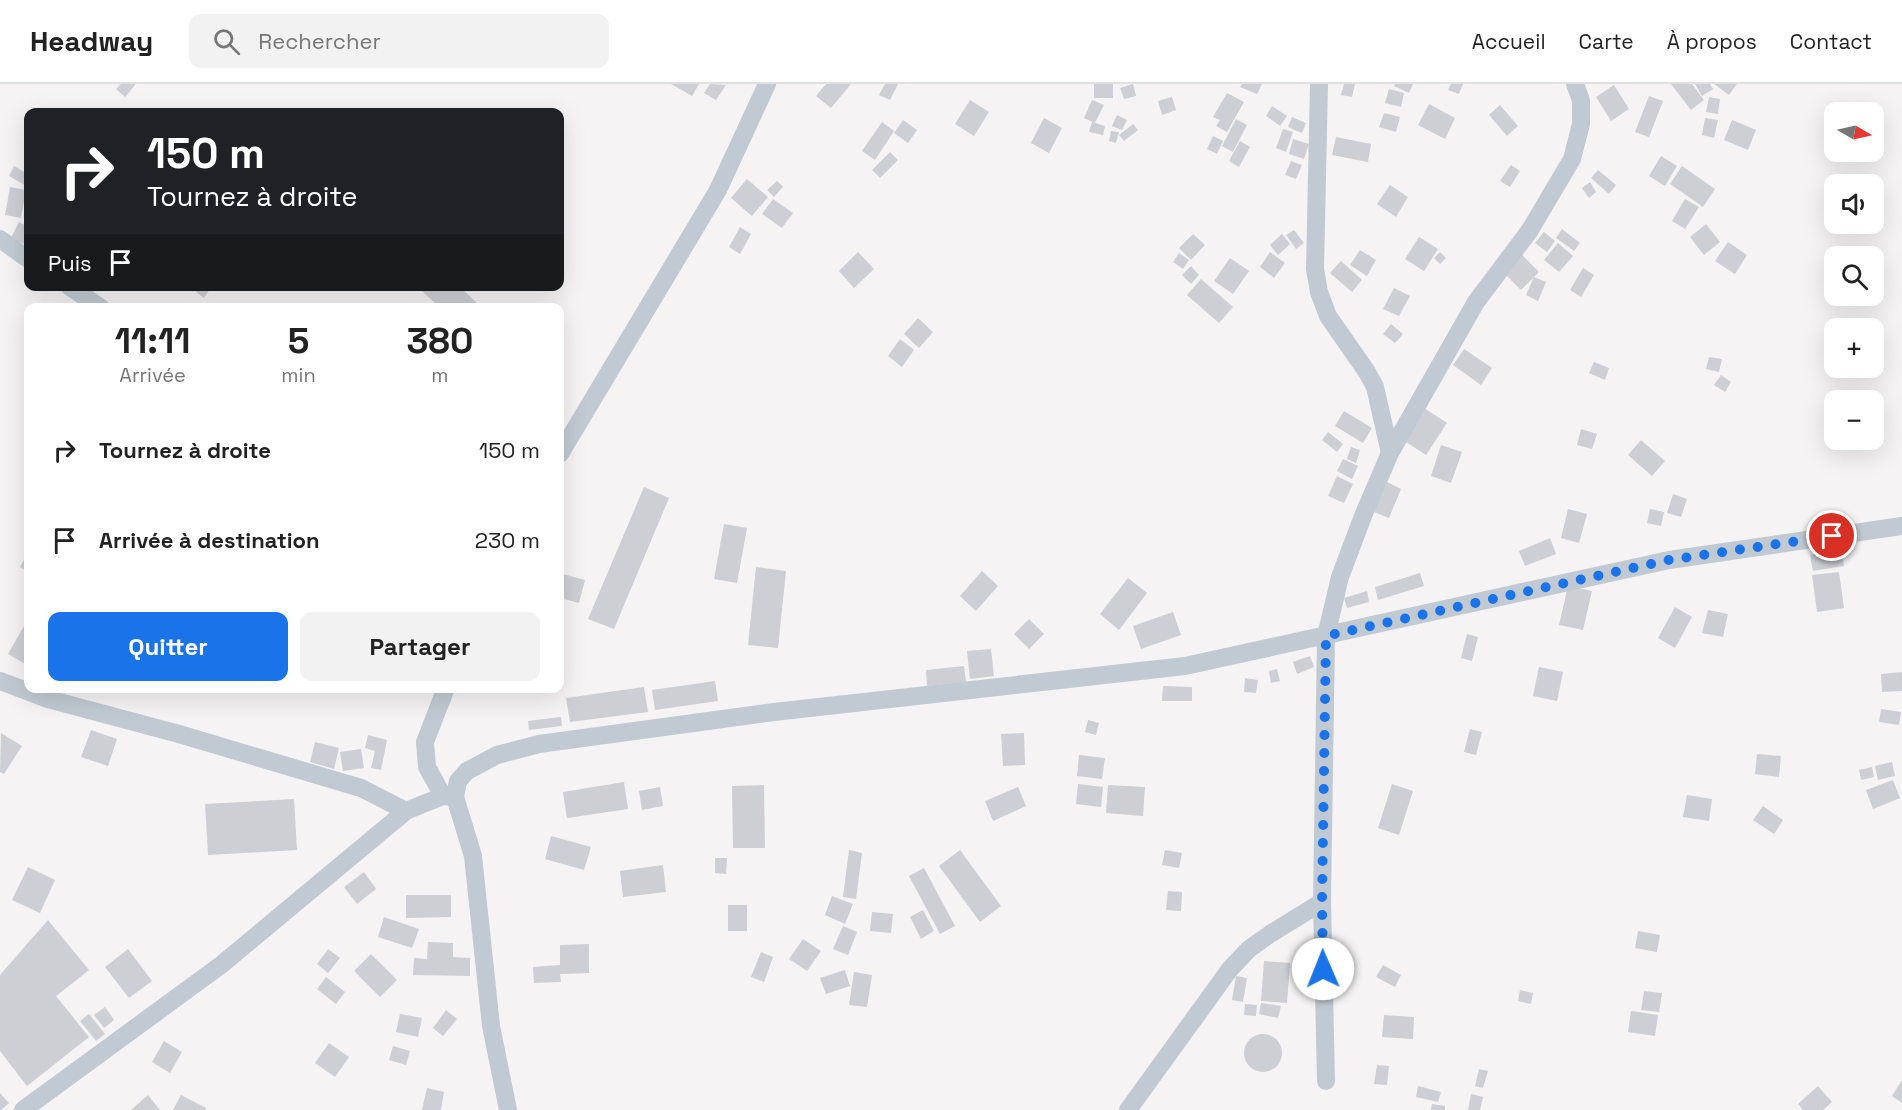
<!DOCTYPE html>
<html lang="fr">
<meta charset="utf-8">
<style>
body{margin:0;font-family:"Space Grotesk",sans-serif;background:#f2f2f2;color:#222;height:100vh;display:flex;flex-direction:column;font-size:22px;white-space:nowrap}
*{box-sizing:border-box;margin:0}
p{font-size:20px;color:#767676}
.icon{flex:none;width:33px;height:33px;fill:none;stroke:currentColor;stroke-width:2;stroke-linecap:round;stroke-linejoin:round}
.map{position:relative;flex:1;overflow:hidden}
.sheet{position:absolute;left:24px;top:219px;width:540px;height:390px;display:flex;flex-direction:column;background:#fff;border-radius:12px;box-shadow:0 6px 24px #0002}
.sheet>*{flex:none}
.banner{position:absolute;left:24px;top:24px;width:540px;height:183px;border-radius:12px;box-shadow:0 6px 24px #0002;background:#202124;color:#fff;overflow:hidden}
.needle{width:39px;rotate:99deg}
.controls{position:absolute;left:1824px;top:18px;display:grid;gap:12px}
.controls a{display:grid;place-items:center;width:60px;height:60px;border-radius:12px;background:#fff;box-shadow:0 6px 24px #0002;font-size:30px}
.pin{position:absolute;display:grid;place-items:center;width:51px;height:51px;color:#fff;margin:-26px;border:3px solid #fff;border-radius:50%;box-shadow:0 2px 6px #0007}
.me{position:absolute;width:66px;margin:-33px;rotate:359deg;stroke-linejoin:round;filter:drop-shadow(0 0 4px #0008)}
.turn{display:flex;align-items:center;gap:21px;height:126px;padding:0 24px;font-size:27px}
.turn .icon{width:78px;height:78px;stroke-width:2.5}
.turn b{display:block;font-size:42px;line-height:51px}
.then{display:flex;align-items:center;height:57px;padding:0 24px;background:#0003;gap:12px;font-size:22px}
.eta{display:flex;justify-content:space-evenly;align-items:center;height:102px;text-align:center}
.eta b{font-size:36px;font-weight:700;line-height:42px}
.primary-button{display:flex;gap:12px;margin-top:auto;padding:12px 24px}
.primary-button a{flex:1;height:69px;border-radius:12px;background:#1a73e8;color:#fff;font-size:24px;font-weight:700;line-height:69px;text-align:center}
.primary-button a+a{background:#f2f2f2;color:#222}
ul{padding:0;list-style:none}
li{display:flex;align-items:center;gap:18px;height:90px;padding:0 24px}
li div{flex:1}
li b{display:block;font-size:22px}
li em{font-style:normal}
header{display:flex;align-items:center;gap:36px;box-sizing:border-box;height:84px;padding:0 30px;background:#fff;border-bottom:2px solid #e0e0e0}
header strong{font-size:28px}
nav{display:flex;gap:33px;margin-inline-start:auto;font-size:21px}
.search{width:420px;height:54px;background:#f2f2f2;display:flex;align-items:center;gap:15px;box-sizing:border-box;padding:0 21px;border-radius:12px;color:#767676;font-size:22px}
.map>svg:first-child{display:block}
.building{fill:#cdcfd5}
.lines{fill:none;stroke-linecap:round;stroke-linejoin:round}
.minor{stroke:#c1cad2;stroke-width:18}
.route{stroke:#1a73e8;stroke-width:10;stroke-dasharray:0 18}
</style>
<header>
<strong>Headway</strong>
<div class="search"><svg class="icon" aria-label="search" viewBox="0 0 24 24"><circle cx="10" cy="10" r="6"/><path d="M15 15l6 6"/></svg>Rechercher</div>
<nav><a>Accueil</a><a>Carte</a><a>À propos</a><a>Contact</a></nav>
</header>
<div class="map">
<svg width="1902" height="1026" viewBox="0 0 1902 1026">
<rect width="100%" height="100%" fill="#f5f3f3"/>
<g class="building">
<polygon points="121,0 136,0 125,13 116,5"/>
<polygon points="671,0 699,0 692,12"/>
<polygon points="710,0 726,1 716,16 704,9"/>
<polygon points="826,0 851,0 831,24 816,12"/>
<polygon points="885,0 898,0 890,16 879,11"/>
<rect x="1094" y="0" width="19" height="14"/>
<polygon points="1133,0 1136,12 1124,15 1120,4"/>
<polygon points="1242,0 1262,0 1257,10 1240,3"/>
<polygon points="1344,0 1355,0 1352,13 1341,11"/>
<polygon points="1395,0 1413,0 1409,9 1394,2"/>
<polygon points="1451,0 1463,0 1459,10 1448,6"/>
<polygon points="1671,0 1692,0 1704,16 1691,26"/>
<polygon points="1695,0 1710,0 1713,5 1702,12"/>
<polygon points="1714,0 1737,0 1729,11"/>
<polygon points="1614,1 1629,25 1611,37 1596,13"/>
<polygon points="1389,5 1404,9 1401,23 1385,19"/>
<polygon points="1227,9 1244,18 1227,48 1216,42 1220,36 1213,33"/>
<polygon points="1649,12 1663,17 1649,53 1635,48"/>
<polygon points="1172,13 1176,26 1162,31 1158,17"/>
<polygon points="1709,13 1720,15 1718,30 1706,28"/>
<polygon points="970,16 989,28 974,52 955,40"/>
<polygon points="1092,16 1104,21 1095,39 1084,34"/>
<polygon points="1429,20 1455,34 1445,55 1418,41"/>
<polygon points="1500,21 1518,42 1507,52 1489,31"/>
<polygon points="1272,22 1287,32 1280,42 1266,32"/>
<polygon points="1384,29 1400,33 1396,48 1379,43"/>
<polygon points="1117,31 1127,36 1122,46 1112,42"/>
<polygon points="1292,33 1306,39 1302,49 1288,43"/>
<polygon points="1044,34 1062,44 1049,69 1031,59"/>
<polygon points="1705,34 1718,36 1714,54 1702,51"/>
<polygon points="1236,35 1247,41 1233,68 1222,62"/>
<polygon points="903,36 917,46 908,59 894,49"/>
<polygon points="1732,36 1756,46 1748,66 1724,56"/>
<polygon points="882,38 894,47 875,76 862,67"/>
<polygon points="1092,38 1105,42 1103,51 1089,48"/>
<polygon points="1133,40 1138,46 1124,57 1119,51"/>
<polygon points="1283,45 1293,48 1286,68 1276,64"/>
<polygon points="1111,47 1119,48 1116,59 1109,57"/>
<polygon points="1213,52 1223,57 1217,70 1207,65"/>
<polygon points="1336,53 1371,60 1368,78 1332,71"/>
<polygon points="1293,55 1309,60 1304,75 1289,70"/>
<polygon points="1240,57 1250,63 1239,83 1229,77"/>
<polygon points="890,68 898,76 880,94 872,86"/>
<polygon points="1661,72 1677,82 1665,102 1649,92"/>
<polygon points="1291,77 1302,81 1296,95 1285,91"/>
<polygon points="1511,81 1520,87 1510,103 1500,97"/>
<polygon points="14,82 28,90 28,103 9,92"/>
<polygon points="1682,82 1715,105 1703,123 1670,100"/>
<polygon points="1598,86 1616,101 1609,110 1591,94"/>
<polygon points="747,95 768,113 752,132 731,114"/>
<polygon points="777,97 783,103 774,113 767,106"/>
<polygon points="1590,98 1596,108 1589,114 1582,104"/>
<polygon points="1390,101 1408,113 1396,133 1377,120"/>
<polygon points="10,103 26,106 21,134 5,131"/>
<polygon points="773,115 793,129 782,144 762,130"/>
<polygon points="1685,115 1699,123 1685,145 1672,137"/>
<polygon points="19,138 28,143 28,162 11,154"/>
<polygon points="1706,140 1720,158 1704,171 1690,153"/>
<polygon points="740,143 751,150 740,170 729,163"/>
<polygon points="1562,145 1580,159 1574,167 1556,154"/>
<polygon points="1294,146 1304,159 1296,165 1286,151"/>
<polygon points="1544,148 1555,157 1547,168 1535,159"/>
<polygon points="1193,150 1205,161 1191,176 1179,164"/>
<polygon points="1282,150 1290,160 1278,171 1270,161"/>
<polygon points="1419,153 1438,165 1424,187 1405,175"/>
<polygon points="1728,158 1747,171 1735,190 1715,177"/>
<polygon points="1558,159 1573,172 1559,188 1544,176"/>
<polygon points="1360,166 1376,176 1367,192 1350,181"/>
<polygon points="858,168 874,185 854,204 839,187"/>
<polygon points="1270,168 1285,179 1274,194 1260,183"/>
<polygon points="1440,168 1446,174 1440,180 1434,174"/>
<polygon points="1179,169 1189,176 1183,185 1173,178"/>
<polygon points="1522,171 1539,188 1521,206 1504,189"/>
<polygon points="1230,174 1249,187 1233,210 1214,197"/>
<polygon points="1341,177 1362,196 1352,208 1330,189"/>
<polygon points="1191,182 1199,191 1191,200 1182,191"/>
<polygon points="1583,184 1594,191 1581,213 1570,206"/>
<polygon points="1534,193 1546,198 1538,217 1526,211"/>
<polygon points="1201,195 1233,223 1219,239 1187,211"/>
<polygon points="200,202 212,202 204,214 196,208"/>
<polygon points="424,202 459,202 478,220 475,224 440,224 421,206"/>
<polygon points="1394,204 1410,212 1399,232 1383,225"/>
<polygon points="918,234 933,248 919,264 904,250"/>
<polygon points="1391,240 1403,250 1395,259 1383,250"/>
<polygon points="900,255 914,266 902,283 888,272"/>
<polygon points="1464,265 1492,284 1481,301 1453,281"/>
<polygon points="1709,273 1722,275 1719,288 1706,285"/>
<polygon points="1594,278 1609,284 1605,296 1589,289"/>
<polygon points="1721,291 1731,298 1725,308 1714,301"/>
<polygon points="1424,324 1447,339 1426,371 1403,356"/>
<polygon points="1344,327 1372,344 1363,359 1335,342"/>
<polygon points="1581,345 1597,350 1592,365 1577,361"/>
<polygon points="1328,348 1343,360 1337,368 1322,356"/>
<polygon points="1641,356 1665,377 1652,392 1628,371"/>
<polygon points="1441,361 1462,368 1451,399 1431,392"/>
<polygon points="1351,363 1360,366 1356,379 1347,375"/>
<polygon points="1343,375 1358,382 1352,395 1337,387"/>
<polygon points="1337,392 1353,400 1344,419 1328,412"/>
<polygon points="1387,398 1401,405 1389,434 1374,428"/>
<polygon points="644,403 669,414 614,545 588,535"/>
<polygon points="1673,410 1687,415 1681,433 1667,429"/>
<polygon points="1568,425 1587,430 1579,459 1561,454"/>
<polygon points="1650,425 1664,428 1661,442 1647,439"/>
<polygon points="724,440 747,444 737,499 714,495"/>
<polygon points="1550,454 1556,470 1525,482 1519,467"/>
<polygon points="1841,465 1844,482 1813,487 1810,471"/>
<polygon points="28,468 28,488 20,483"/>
<polygon points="756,483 786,487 778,564 748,561"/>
<polygon points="982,487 998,502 976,527 960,512"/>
<polygon points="1839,488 1844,524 1817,528 1812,491"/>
<polygon points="1420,489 1424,502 1378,516 1375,503"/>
<polygon points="563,490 585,496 579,519 560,514 560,503"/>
<polygon points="1128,494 1147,509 1119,546 1100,530"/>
<polygon points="1568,502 1592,507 1583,546 1559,541"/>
<polygon points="1367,507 1369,518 1347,524 1344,514"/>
<polygon points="1675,523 1692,533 1675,564 1658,554"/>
<polygon points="1708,526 1728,530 1723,553 1702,549"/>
<polygon points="1173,528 1181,551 1141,565 1133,542"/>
<polygon points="28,535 28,578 27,581 8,570"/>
<polygon points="1029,535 1044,550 1029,565 1014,550"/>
<polygon points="1467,550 1478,553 1472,577 1461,574"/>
<polygon points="991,565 994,592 970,595 967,567"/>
<polygon points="1310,572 1314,583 1297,590 1293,578"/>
<polygon points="964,582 966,598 927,602 926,586"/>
<polygon points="1539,583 1563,588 1557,617 1533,612"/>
<polygon points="1277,585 1280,597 1271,599 1269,587"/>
<polygon points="1902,588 1902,607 1882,608 1881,590"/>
<polygon points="1245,594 1258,596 1256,609 1244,608"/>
<polygon points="715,597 718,617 655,626 652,606"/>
<polygon points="1163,602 1192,603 1192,617 1162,617"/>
<polygon points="644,603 648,628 570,638 566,614"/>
<polygon points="1881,625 1901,628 1899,641 1879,638"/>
<polygon points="561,633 562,642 529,646 528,637"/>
<polygon points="1088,636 1099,639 1096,651 1085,648"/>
<polygon points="1470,645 1482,648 1476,671 1464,668"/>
<polygon points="91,646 117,655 108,682 81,673"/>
<polygon points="1,649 22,662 4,690 0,688"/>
<polygon points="1024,649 1025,681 1003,682 1001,650"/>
<polygon points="368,651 387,656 381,686 371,684 375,667 365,664"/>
<polygon points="315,658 339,664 334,685 310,678"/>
<polygon points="361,665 364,684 343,687 340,668"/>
<polygon points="1757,670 1781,672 1779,693 1755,690"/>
<polygon points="1079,671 1105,674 1102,695 1077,692"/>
<polygon points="1892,678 1895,692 1878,696 1875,682"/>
<polygon points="1872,683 1874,693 1861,696 1859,686"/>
<polygon points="1893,696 1900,714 1873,725 1866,706"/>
<polygon points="624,698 628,725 567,734 563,708"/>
<polygon points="1078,700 1103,703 1101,723 1076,720"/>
<polygon points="1392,700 1413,707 1399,751 1378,744"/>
<polygon points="764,701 765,764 733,764 732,702"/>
<polygon points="1108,701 1145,703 1143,732 1106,729"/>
<polygon points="660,703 663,722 642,726 639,707"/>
<polygon points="1018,703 1026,722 993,737 985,717"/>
<polygon points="1687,711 1712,715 1709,737 1683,733"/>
<polygon points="294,715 297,766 208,771 205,720"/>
<polygon points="1763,722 1783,736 1774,750 1753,736"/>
<polygon points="551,752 591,763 584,786 545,775"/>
<polygon points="849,766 862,769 856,815 843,813"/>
<polygon points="960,766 1001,822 980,838 939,782"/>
<polygon points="1165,766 1182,769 1179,784 1162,781"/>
<polygon points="715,774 727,774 726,790 715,789"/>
<polygon points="663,781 666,808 623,813 620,787"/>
<polygon points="28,783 55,796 40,829 12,816"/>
<polygon points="924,784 955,842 940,850 909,792"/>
<polygon points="364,788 376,805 357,820 344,803"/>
<polygon points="1168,807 1182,808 1181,827 1166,826"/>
<polygon points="406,811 451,811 451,833 406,834"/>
<polygon points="832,812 853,820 845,840 825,831"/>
<rect x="728" y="821" width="19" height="26"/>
<polygon points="923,826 934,847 921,855 910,833"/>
<polygon points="872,828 893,830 891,849 870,847"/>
<polygon points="384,833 419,845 412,864 378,853"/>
<polygon points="48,836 89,886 56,912 89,953 27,1002 0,967 0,891"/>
<polygon points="843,842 857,848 848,871 833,865"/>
<polygon points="1638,847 1660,851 1657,868 1635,864"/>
<polygon points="803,855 821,867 807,887 789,875"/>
<polygon points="428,858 453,859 453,873 470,874 470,892 413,891 414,874 427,875"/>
<polygon points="589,860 589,889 560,890 561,898 534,899 533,883 560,881 560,861"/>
<polygon points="128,865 152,897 129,914 105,883"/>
<polygon points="328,865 340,874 328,889 317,880"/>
<polygon points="761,868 773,873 764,898 751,893"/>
<polygon points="371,870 397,896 380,913 354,887"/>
<polygon points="1264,877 1290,879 1287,919 1261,917"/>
<polygon points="1383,881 1401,891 1395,903 1376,893"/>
<polygon points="845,886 850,902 826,910 820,894"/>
<polygon points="854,888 872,891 867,923 849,921"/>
<polygon points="1236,892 1247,894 1243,918 1232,916"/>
<polygon points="326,893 345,908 336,920 317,905"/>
<polygon points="1520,906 1533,909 1531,920 1518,917"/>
<polygon points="1644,907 1662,909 1659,928 1641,926"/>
<polygon points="1261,919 1281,922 1278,934 1259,930"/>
<polygon points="1245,920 1257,921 1256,932 1244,931"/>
<polygon points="105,923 114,936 104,944 94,931"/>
<polygon points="446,926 457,935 443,952 433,944"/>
<polygon points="1631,927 1658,931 1655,952 1628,948"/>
<polygon points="89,930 105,950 96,957 80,937"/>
<polygon points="400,930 422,934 418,953 396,948"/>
<polygon points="1384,931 1414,933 1413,955 1382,953"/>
<circle cx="1263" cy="969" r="19"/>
<polygon points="164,957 182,968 170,989 152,978"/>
<polygon points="329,959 349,973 335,993 315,979"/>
<polygon points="393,962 410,967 406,981 389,976"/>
<polygon points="1377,981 1389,982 1387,1001 1374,1000"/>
<polygon points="1479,985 1488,987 1483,1004 1475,1002"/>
<polygon points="1902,996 1902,1019 1892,1012"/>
<polygon points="1418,1002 1441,1008 1438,1018 1416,1013"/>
<polygon points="1818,1002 1832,1018 1823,1026 1803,1026 1798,1020"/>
<polygon points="427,1004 444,1008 441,1026 422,1026"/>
<polygon points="0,1009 9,1019 1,1026 0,1026"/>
<polygon points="1471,1010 1483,1013 1480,1026 1468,1026"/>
<polygon points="148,1011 160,1026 131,1026"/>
<polygon points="181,1011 206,1024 205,1026 173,1026"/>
<polygon points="1432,1020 1445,1022 1445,1026 1431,1026"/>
</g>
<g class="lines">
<g class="minor">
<polyline points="1319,0 1315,185 1319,208 1328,232 1367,288 1375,303 1390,369"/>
<polyline points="0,155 28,175"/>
<polyline points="69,202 101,224"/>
<polyline points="560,370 718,106 767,0"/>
<polyline points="0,597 48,615 179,650 361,704 406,727"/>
<polyline points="443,712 427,683 425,658 446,604"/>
<polyline points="1326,997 1322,818 1326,552 1340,493 1363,432 1390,369 1476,218 1530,146 1572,75 1581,40 1581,16 1575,0"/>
<polyline points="23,1026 221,881 406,727 443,712 455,713"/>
<polyline points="508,1026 491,942 473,772 455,713 458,697 467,687 497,671 539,660 774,628 1185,582 1669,476 1902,442"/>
<polyline points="1128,1026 1230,885 1249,865 1270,850 1322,818"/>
</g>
</g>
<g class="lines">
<polyline class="route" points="1323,885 1322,818 1326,552 1669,476 1832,452"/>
</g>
</svg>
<div class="controls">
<a><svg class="needle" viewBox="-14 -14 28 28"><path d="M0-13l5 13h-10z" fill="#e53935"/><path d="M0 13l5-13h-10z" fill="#767676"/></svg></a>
<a><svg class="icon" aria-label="sound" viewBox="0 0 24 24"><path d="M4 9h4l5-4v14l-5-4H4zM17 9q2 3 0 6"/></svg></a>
<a><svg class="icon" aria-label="search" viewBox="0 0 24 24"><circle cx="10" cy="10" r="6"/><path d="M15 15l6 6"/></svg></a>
<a>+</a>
<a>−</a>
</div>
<div class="pin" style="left:1832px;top:452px;background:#d93025"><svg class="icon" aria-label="arrive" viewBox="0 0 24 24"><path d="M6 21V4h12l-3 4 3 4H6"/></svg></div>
<svg class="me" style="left:1323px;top:885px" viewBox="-20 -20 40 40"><circle r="19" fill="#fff"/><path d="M0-13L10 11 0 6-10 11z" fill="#1a73e8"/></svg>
<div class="banner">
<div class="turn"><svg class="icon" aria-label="right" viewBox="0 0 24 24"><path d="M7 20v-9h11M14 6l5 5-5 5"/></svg><div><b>150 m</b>Tournez à droite</div></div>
<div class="then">Puis<svg class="icon" aria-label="arrive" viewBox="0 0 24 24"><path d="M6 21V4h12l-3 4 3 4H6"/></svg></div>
</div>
<section class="sheet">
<div class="eta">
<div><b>11:11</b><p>Arrivée</p></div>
<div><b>5</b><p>min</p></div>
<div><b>380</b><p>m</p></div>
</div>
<ul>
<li><svg class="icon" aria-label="right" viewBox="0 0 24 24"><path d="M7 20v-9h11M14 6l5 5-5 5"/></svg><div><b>Tournez à droite</b></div><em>150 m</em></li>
<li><svg class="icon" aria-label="arrive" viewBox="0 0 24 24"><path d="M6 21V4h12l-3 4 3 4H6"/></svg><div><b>Arrivée à destination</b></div><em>230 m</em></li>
</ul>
<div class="primary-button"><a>Quitter</a><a>Partager</a></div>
</section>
</div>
